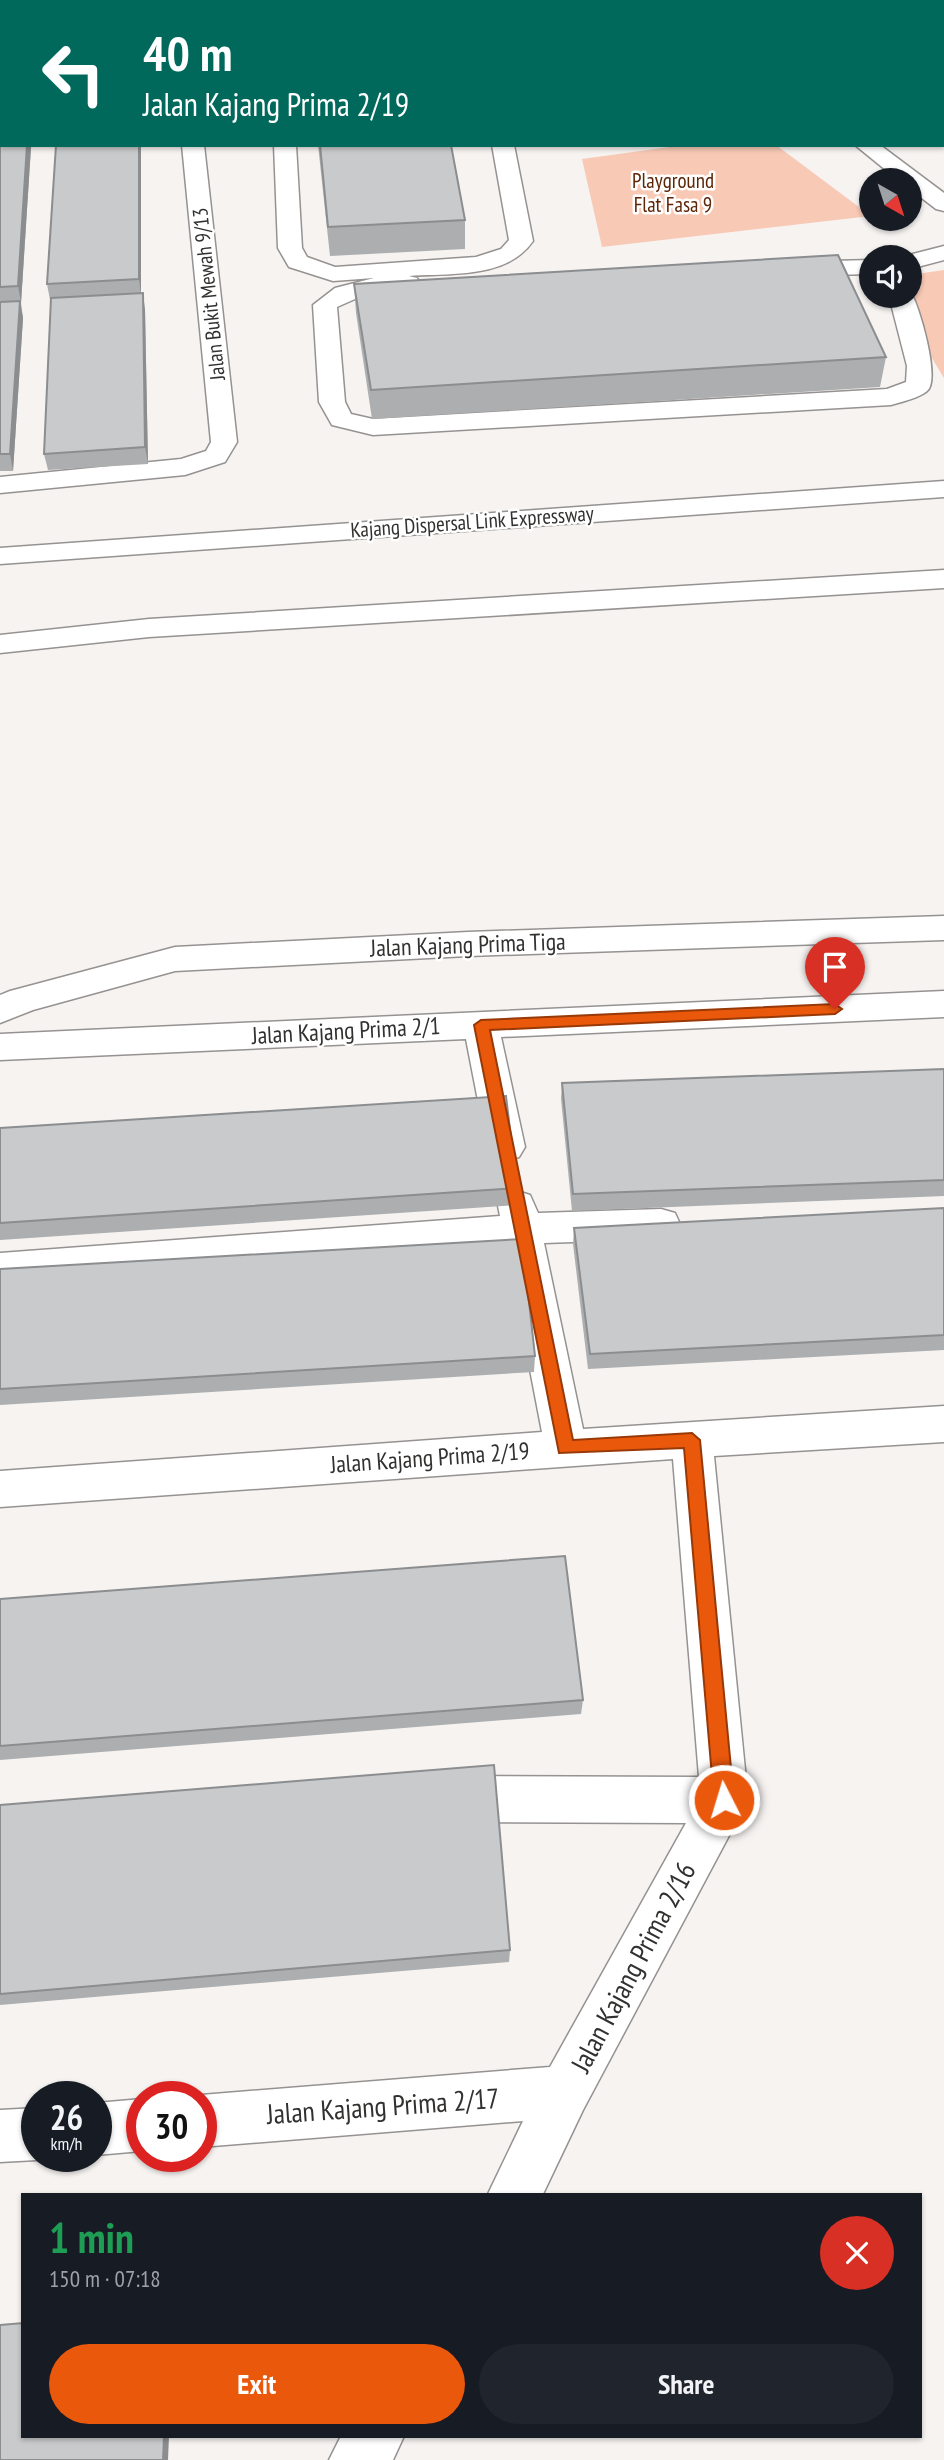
<!DOCTYPE html>
<meta charset="utf-8">
<style>
body{margin:0;font-family:"PT Sans Narrow",sans-serif;background:#20242c;color:#f1f3f6;height:100vh;display:flex;flex-direction:column;font-size:26px;white-space:nowrap}
*{box-sizing:border-box;margin:0}
p{font-size:23px;color:#9ea1a6}
.icon{flex:none;width:38px;height:38px;fill:none;stroke:currentColor;stroke-width:2;stroke-linecap:round;stroke-linejoin:round}
.map{position:relative;flex:1;overflow:hidden}
.details{position:absolute;left:21px;top:2193px;width:901px;height:245px;display:flex;flex-direction:column;background:#171b24;border-radius:0px;box-shadow:0 2px 5px #0004}
.details>*{flex:none}
.guide{position:absolute;left:0px;top:0px;width:945px;height:147px;box-shadow:0 2px 5px #0004;background:#00695c;color:#fff;overflow:hidden}
.needle{width:46px;rotate:141deg}
.buttons{position:absolute;left:859px;top:168px;display:grid;gap:14px}
.buttons a{display:grid;place-items:center;width:63px;height:63px;border-radius:50%;background:#171b24;box-shadow:0 2px 5px #0004;font-size:35px}
.speed{position:absolute;left:21px;top:2081px;display:flex;gap:14px;font-size:35px;font-weight:700;text-align:center}
.speed>*{display:grid;place-content:center;width:91px;height:91px;border-radius:50%;background:#171b24;box-shadow:0 2px 5px #0004;line-height:1}
.speed small{font-size:18px;font-weight:400}
.speed .limit{border:10px solid #d22;background:#fff;color:#111}
.pin{position:absolute;display:grid;place-items:center;width:60px;height:60px;color:#fff;margin:-72px -30px;border-radius:50% 50% 50% 0;rotate:-45deg;box-shadow:0 0 7px #0007}
.pin .icon{rotate:45deg}
.me{position:absolute;width:77px;margin:-38px;rotate:355deg;stroke-linejoin:round;filter:drop-shadow(0 0 5px #0008)}
.turn{display:flex;align-items:center;gap:24px;height:147px;padding:0 28px;font-size:32px}
.turn .icon{width:91px;height:91px;stroke-width:2.5}
.turn b{display:block;font-size:49px;line-height:60px}
.round{display:grid;place-items:center;flex:none;width:74px;height:74px;border-radius:37px;background:#20242c}
.headline{display:flex;align-items:center;justify-content:space-between;height:119px;padding:0 28px}
h1{font-size:42px;font-weight:600;line-height:52px;color:#1e9e55}
.cta{display:flex;gap:14px;margin-top:auto;padding:14px 28px}
.cta a{flex:1;height:80px;border-radius:42px;background:#ea580c;color:#fff;font-size:28px;font-weight:600;line-height:80px;text-align:center}
.cta a+a{background:#20242c;color:#f1f3f6}
.map>svg:first-child{display:block}
.green{fill:#f8cab6}
.lines{fill:none;stroke-linecap:round;stroke-linejoin:round}
.minor-casing{stroke:#959291;stroke-width:3}
.highway-casing{stroke:#959291;stroke-width:3}
.minor{fill:#fff;fill-rule:evenodd}
.highway{fill:#fff;fill-rule:evenodd}
.wall{fill:#acaeaf}
.shaded-wall{fill:#8c8d8f}
.building{fill:#c8cacc;stroke:#8c8d8f;stroke-width:2}
.route{fill:#ea580c;stroke:#983908;stroke-width:2}
.labels{text-anchor:middle;stroke-width:5;stroke-linejoin:round;paint-order:stroke}
.far-park-label{font-size:21px;fill:#5e2507;stroke:#fff}
.far-street-label{font-size:21px;fill:#323130;stroke:#fff}
.street-label{font-size:24px;fill:#323130;stroke:#fff}
.near-street-label{font-size:28px;fill:#323130;stroke:#fff}
</style>
<div class="map">
<svg width="944" height="2460" viewBox="0 0 944 2460">
<rect width="100%" height="100%" fill="#f6f3f1"/>
<g class="green">
<polygon points="684,145 776,145 871,216 602,247 582,159"/>
<polygon points="944,270 944,378 894,296 910,296 910,275"/>
</g>
<g class="lines">
<g class="minor-casing">
<g id="minor">
<polygon points="180,0 203,0 204,2 181,2"/>
<polygon points="382,0 406,0 381,2"/>
<polygon points="654,0 676,0 677,2 655,2"/>
<polygon points="724,0 746,0 747,2 725,2"/>
<polygon points="838,0 863,0 837,2"/>
<rect x="0" y="123" width="2" height="14"/>
<polygon points="182,145 204,145 237,442 225,462 185,475 0,493 0,477 181,459 206,451 211,442"/>
<path d="M274 145H296L302 248 307 257 335 267 476 257 501 249 509 240 492 145H514L533 241C507 279 450 273 409 276L417 278 420 283 417 288 364 295 337 307 345 402 351 414 373 419 887 389 906 382 907 366 889 296H910V291C919 304 941 380 927 391 919 398 901 402 891 405L373 435 332 425 319 402 313 305 335 288 374 278 333 281 289 267 278 248Z"/>
<polygon points="855,145 880,145 944,193 944,211 936,209 910,189 910,180 898,180"/>
<polygon points="944,246 944,260 910,269 910,257 901,257"/>
<polygon points="872,260 872,274 790,276 782,274 778,269 782,264 790,262"/>
<polygon points="944,916 944,940 468,956 175,971 33,1010 0,1023 0,995 10,991 175,947 468,932"/>
<polygon points="944,991 944,1017 501,1037 525,1147 519,1157 506,1161 493,1157 487,1147 466,1039 0,1060 0,1034"/>
<polygon points="517,1191 530,1195 538,1213 661,1209 675,1213 680,1224 675,1235 661,1239 544,1243 583,1429 944,1406 944,1442 714,1456 748,1800 583,2110 543,2194 488,2194 523,2121 201,2147 201,2096 197,2096 201,2095 550,2067 686,1823 446,1822 429,1815 422,1799 429,1783 446,1776 699,1777 673,1459 0,1507 0,1471 542,1432 506,1245 0,1285 0,1253 500,1216 498,1206 504,1195"/>
<polygon points="142,2099 142,2151 96,2155 96,2103"/>
<polygon points="37,2108 37,2156 47,2156 37,2160 0,2162 0,2110"/>
<polygon points="341,2436 404,2436 393,2460 329,2460"/>
</g>
</g>
<g class="highway-casing">
<g id="highway">
<polygon points="944,481 944,497 0,564 0,548"/>
<polygon points="944,570 944,588 149,637 0,653 0,635 149,619"/>
</g>
</g>
<use href="#minor" class="minor"/>
<use href="#highway" class="highway"/>
</g>
<g class="wall">
<polygon points="256,0 305,0 301,2 260,2"/>
<polygon points="0,133 2,145 30,145 31,147 21,303 23,318 13,471 0,471"/>
<polygon points="141,145 141,293 145,310 148,464 48,470 44,454 51,300 50,300 47,284"/>
<polygon points="318,145 451,145 465,220 465,249 330,256"/>
<polygon points="354,284 886,357 880,387 372,419 356,313"/>
<polygon points="944,1069 944,1196 572,1211 561,1099 562,1083"/>
<polygon points="0,1128 517,1188 516,1205 0,1240"/>
<polygon points="944,1208 944,1350 588,1369 573,1244 574,1228"/>
<polygon points="0,1269 535,1356 534,1372 0,1405"/>
<polygon points="0,1599 583,1700 581,1714 0,1760"/>
<polygon points="0,1805 510,1950 509,1962 0,2005"/>
</g>
<g class="shaded-wall">
<polygon points="281,0 305,0 301,2 281,2"/>
<polygon points="2,27 2,43 0,43 0,28"/>
<polygon points="2,84 2,101 0,101 0,85"/>
<polygon points="27,145 30,145 31,147 21,303 18,286"/>
<polygon points="139,145 141,145 141,295 139,279"/>
<polygon points="143,293 145,310 148,464 145,447"/>
<polygon points="20,301 23,318 13,471 10,454"/>
<polygon points="164,2436 169,2436 168,2460 163,2460"/>
</g>
<g class="building">
<polygon points="0,0 97,0 91,2 2,2 2,27 0,28"/>
<polygon points="0,49 2,49 2,84 0,85"/>
<polygon points="0,133 2,133 2,145 27,145 18,286 0,287"/>
<polygon points="56,145 139,145 139,279 47,284"/>
<polygon points="320,145 451,145 465,220 328,227"/>
<polygon points="838,255 886,357 371,390 354,284"/>
<polygon points="143,293 145,447 44,454 51,298"/>
<polygon points="20,301 10,454 0,454 0,302"/>
<polygon points="944,1069 944,1180 573,1194 562,1083"/>
<polygon points="506,1096 517,1188 0,1223 0,1128"/>
<polygon points="944,1208 944,1335 590,1354 574,1228"/>
<polygon points="522,1239 535,1356 0,1389 0,1269"/>
<polygon points="565,1556 583,1700 0,1746 0,1599"/>
<polygon points="494,1765 510,1950 0,1994 0,1805"/>
<polygon points="23,2323 23,2436 164,2436 163,2460 0,2460 0,2325"/>
</g>
<polygon class="route" points="835,1004 842,1009 835,1014 490,1030 573,1440 692,1433 700,1440 734,1800 731,1806 724,1809 717,1806 714,1800 684,1448 559,1453 474,1025 481,1020"/>
<g class="labels">
<g class="far-park-label">
<text x="673" y="188">Playground<tspan x="673" dy="24">Flat Fasa 9</tspan></text>
</g>
<g class="far-street-label">
<text transform="translate(209 294) rotate(-96)" y="7">Jalan Bukit Mewah 9/13</text>
<text transform="translate(472 522) rotate(-4)" y="7">Kajang Dispersal Link Expressway</text>
</g>
<g class="street-label">
<text transform="translate(468 945) rotate(-2)" y="8">Jalan Kajang Prima Tiga</text>
<text transform="translate(346 1031) rotate(-3)" y="8">Jalan Kajang Prima 2/1</text>
<text transform="translate(430 1458) rotate(-4)" y="8">Jalan Kajang Prima 2/19</text>
</g>
<g class="near-street-label">
<text transform="translate(633 1967) rotate(-62)" y="10">Jalan Kajang Prima 2/16</text>
<text transform="translate(383 2106) rotate(-4)" y="10">Jalan Kajang Prima 2/17</text>
</g>
</g>
</svg>
<div class="buttons">
<a><svg class="needle" viewBox="-14 -14 28 28"><path d="M0-13l5 13h-10z" fill="#e53935"/><path d="M0 13l5-13h-10z" fill="#9ea1a6"/></svg></a>
<a><svg class="icon" aria-label="sound" viewBox="0 0 24 24"><path d="M4 9h4l5-4v14l-5-4H4zM17 9q2 3 0 6"/></svg></a>
</div>
<div class="speed"><div>26<small>km/h</small></div><div class="limit">30</div></div>
<div class="pin" style="left:835px;top:1009px;background:#d93025"><svg class="icon" aria-label="arrive" viewBox="0 0 24 24"><path d="M6 21V4h12l-3 4 3 4H6"/></svg></div>
<svg class="me" style="left:724px;top:1800px" viewBox="-20 -20 40 40"><circle r="17" fill="#ea580c" stroke="#fff" stroke-width="3"/><path d="M0-11L8 9 0 5-8 9z" fill="#fff"/></svg>
<div class="guide">
<div class="turn"><svg class="icon" aria-label="left" viewBox="0 0 24 24"><path d="M17 20v-9H6M10 6l-5 5 5 5"/></svg><div><b>40 m</b>Jalan Kajang Prima 2/19</div></div>
</div>
<section class="details">
<div class="headline"><div><h1>1 min</h1><p>150 m · 07:18</p></div><a class="round" style="background:#d93025;color:#fff"><svg class="icon" aria-label="close" viewBox="0 0 24 24"><path d="M6 6l12 12M18 6L6 18"/></svg></a></div>
<div class="cta"><a>Exit</a><a>Share</a></div>
</section>
</div>
